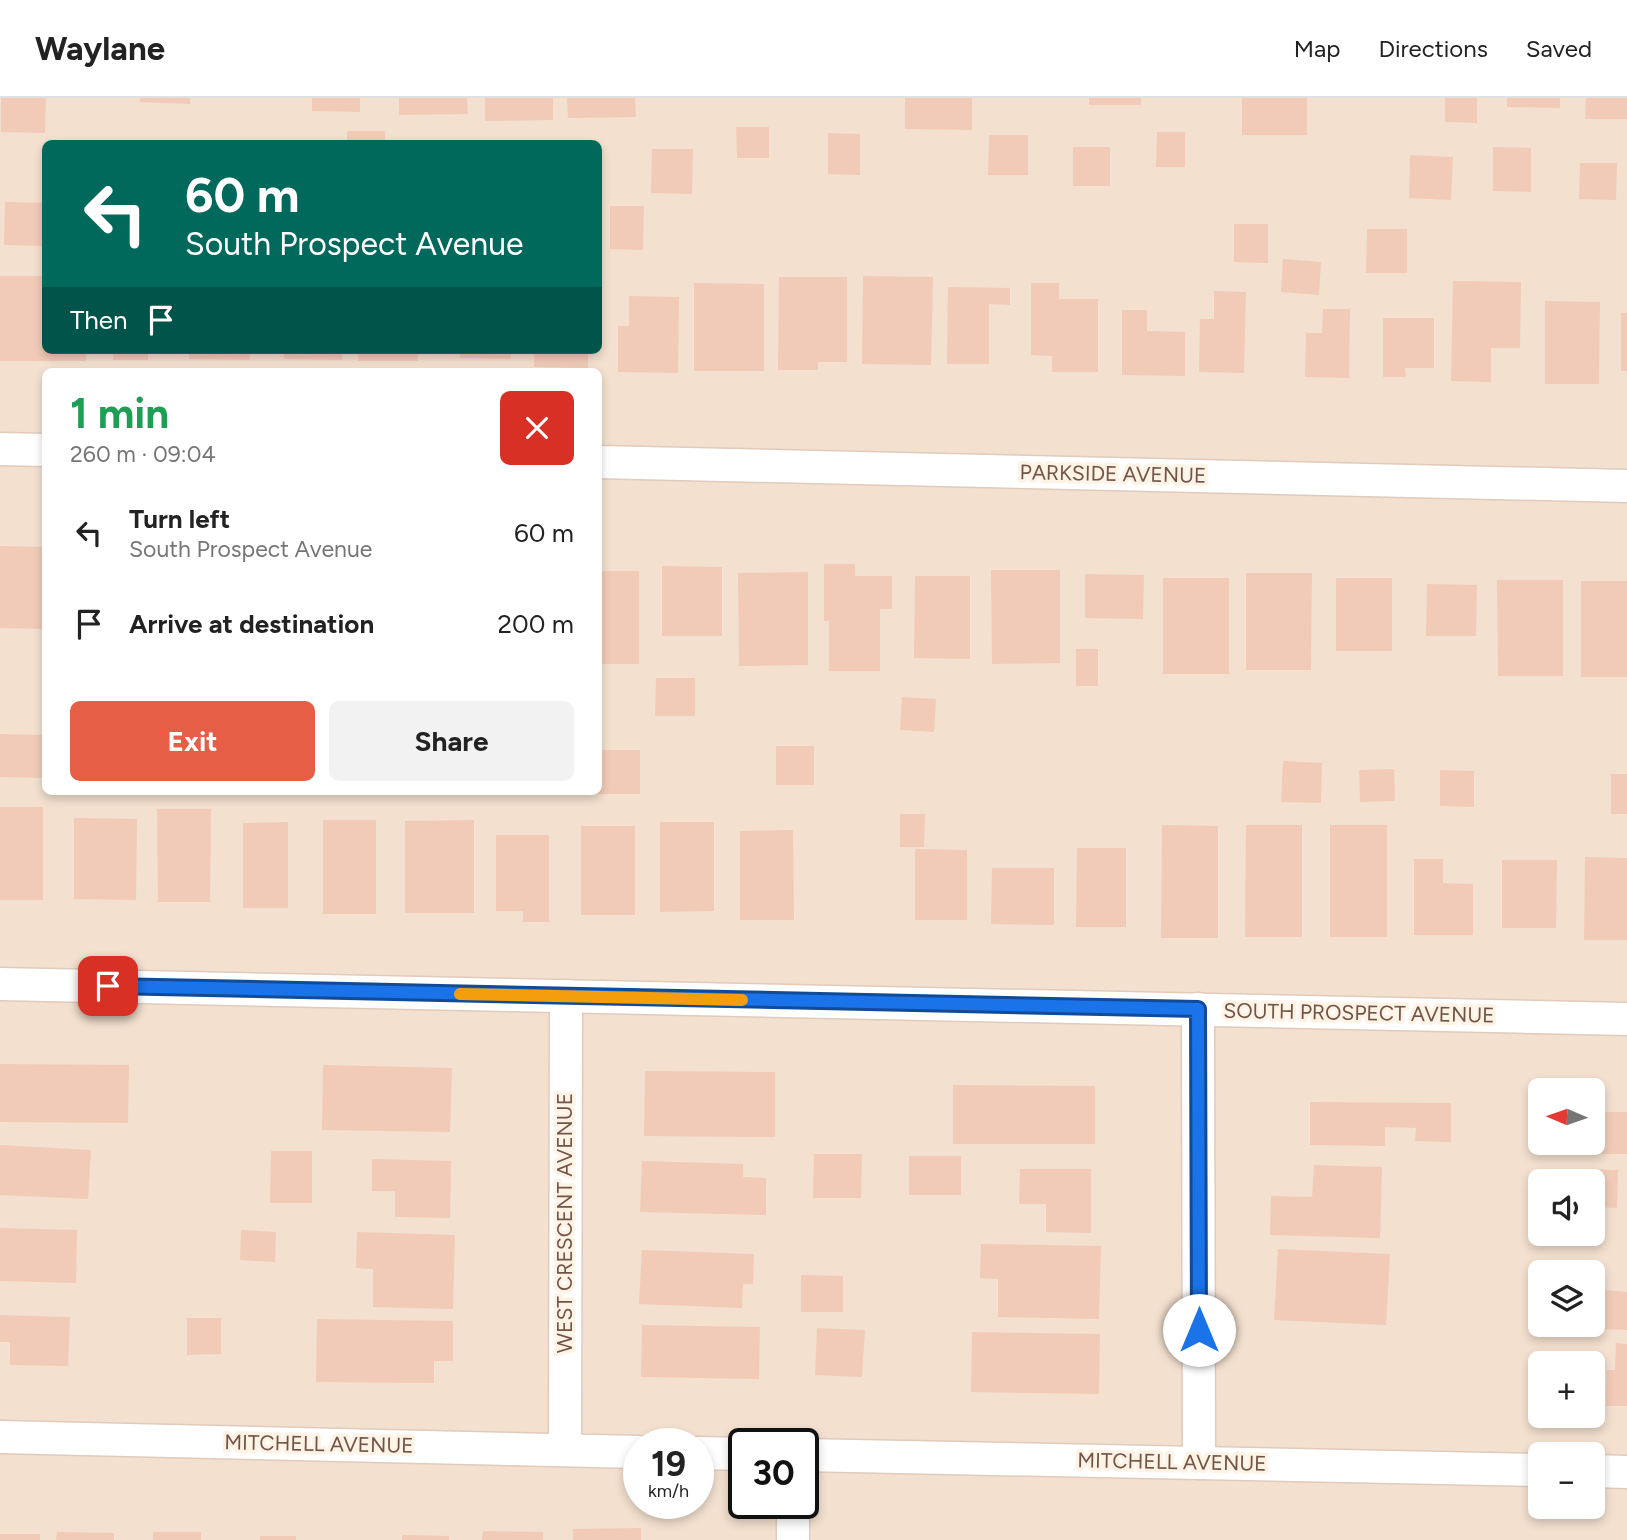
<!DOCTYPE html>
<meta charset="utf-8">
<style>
body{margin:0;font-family:Figtree,sans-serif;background:#f2f2f2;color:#222;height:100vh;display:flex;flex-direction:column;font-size:26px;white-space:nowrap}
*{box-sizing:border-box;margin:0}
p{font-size:23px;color:#767676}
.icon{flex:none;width:38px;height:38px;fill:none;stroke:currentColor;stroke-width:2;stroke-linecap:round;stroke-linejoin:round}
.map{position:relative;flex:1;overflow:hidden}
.panel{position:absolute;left:42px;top:270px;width:560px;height:427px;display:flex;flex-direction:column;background:#fff;border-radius:10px;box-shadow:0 4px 10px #0003}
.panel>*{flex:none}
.top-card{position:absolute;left:42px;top:42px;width:560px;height:214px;border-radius:10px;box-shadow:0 4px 10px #0003;background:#00695c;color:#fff;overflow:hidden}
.needle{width:46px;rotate:272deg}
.buttons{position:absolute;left:1528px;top:980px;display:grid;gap:14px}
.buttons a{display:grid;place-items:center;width:77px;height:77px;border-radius:10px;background:#fff;box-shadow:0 4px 10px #0003;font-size:35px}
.speed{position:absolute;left:623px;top:1330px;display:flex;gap:14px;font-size:35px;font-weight:700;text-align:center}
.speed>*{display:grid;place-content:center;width:91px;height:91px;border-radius:50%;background:#fff;box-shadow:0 4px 10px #0003;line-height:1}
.speed small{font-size:18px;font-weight:400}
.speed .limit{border:4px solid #111;border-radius:10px;background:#fff;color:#111}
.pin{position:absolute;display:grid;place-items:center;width:60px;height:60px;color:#fff;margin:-30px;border-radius:14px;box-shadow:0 4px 10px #0006}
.me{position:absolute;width:77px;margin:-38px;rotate:0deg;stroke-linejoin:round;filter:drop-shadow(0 0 5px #0008)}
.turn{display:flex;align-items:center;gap:24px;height:147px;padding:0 28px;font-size:32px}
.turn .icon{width:91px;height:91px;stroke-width:2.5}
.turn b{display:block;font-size:49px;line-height:60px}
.then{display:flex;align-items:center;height:66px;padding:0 28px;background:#0003;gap:14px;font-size:26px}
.round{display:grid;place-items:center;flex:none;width:74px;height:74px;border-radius:10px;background:#f2f2f2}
.summary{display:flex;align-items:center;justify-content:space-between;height:119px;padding:0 28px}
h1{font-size:42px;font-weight:700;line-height:52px;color:#1e9e55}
.button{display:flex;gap:14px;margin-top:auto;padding:14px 28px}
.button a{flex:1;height:80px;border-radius:10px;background:#e65e45;color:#fff;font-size:28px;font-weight:700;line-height:80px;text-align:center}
.button a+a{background:#f2f2f2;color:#222}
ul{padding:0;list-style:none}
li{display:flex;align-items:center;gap:21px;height:91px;padding:0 28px}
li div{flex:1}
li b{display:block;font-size:26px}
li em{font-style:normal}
header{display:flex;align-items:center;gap:42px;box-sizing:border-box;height:98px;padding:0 35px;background:#fff;border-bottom:2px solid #e0e0e0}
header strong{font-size:33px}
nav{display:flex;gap:38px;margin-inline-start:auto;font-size:24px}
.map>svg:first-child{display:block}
.residential{fill:#f3e0cf;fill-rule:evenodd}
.building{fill:#f1cbb8}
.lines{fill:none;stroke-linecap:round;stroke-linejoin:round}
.minor-casing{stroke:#e0cbbc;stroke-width:35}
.minor{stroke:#fff;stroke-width:32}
.route-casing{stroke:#114b97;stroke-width:18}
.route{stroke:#1a73e8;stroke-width:12}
.slow{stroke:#f59e0b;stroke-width:12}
.labels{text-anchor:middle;stroke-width:7;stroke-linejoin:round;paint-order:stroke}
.street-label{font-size:21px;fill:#725448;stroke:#fff3e6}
</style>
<header>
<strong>Waylane</strong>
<nav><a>Map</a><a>Directions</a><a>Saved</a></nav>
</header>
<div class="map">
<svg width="1627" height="1442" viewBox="0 0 1627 1442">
<rect width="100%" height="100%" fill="#fcefe0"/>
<g class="residential">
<path d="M0 0H1627V1359L1593 1358 1592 1356 1540 1357 0 1323ZM46 46H598V252H46ZM46 273H598V693H46ZM1540 992H1592V1045H1540ZM1540 1083H1592V1136H1540ZM1540 1174H1592V1227H1540ZM1540 1265H1592V1318H1540Z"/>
<polygon points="0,1353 639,1366 639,1405 698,1405 698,1367 744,1368 744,1405 803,1405 803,1370 1540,1385 1540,1409 1592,1409 1593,1386 1627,1387 1627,1442 0,1442"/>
</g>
<g class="building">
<polygon points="1,0 46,0 45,35 1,34"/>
<polygon points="140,0 190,0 190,6 140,4"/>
<polygon points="312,0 360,0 360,14 312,13"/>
<polygon points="399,0 467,0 468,16 399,17"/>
<polygon points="485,0 553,0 553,22 485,23"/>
<polygon points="567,0 635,0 636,19 568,20"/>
<polygon points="905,0 972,0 972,32 905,31"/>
<rect x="1089" y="0" width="52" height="7"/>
<rect x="1242" y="0" width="65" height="37"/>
<polygon points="1445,0 1477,0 1477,25 1445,24"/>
<polygon points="1507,0 1560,0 1560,10 1507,9"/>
<polygon points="1586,0 1627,0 1627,21 1585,21"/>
<polygon points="736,29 769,29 769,60 737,60"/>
<rect x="347" y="33" width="38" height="13"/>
<polygon points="1157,34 1185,34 1185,69 1156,69"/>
<polygon points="828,35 860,36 860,77 828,76"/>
<polygon points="989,37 1028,37 1028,77 988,77"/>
<rect x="1073" y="49" width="37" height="39"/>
<polygon points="1493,49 1531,50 1531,94 1493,93"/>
<polygon points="652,51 693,51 692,96 651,95"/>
<polygon points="1410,57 1453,59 1451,102 1409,100"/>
<polygon points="1580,65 1617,65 1616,102 1579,101"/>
<polygon points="5,104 46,105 46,148 4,147"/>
<polygon points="610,108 644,108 643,152 610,151"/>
<polygon points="1234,126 1268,126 1268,165 1234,164"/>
<polygon points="1367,131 1407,131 1407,175 1366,175"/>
<polygon points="1283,161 1321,164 1319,197 1281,194"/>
<polygon points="0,178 46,178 46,252 86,252 86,263 0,263"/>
<polygon points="863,178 933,179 931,267 862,266"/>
<polygon points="779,179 847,179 847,264 818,264 818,272 778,272"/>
<polygon points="1453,183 1521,184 1520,250 1491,250 1491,284 1451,283"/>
<polygon points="694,185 764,186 764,273 694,273"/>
<polygon points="1031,185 1059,185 1059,201 1098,201 1098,274 1052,274 1052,258 1031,257"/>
<polygon points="948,189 1010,190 1010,207 989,206 989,266 947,266"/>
<polygon points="1214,193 1246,194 1244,275 1199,274 1200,221 1214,221"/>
<polygon points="629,198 679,199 678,275 618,274 618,228 629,228"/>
<polygon points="1545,203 1600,204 1599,286 1545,286"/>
<polygon points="1323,211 1350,211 1349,280 1305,279 1306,235 1322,235"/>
<polygon points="1122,212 1147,212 1147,233 1185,234 1185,278 1122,277"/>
<rect x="1621" y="215" width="6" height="58"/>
<polygon points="1383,220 1434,220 1434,270 1405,270 1406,279 1383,279"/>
<polygon points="113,252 174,252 174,255 148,255 148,262 113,262"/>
<polygon points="189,252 250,252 250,262 189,261"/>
<polygon points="284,252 342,252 342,262 284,261"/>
<rect x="358" y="252" width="60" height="11"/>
<polygon points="460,252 511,252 511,261 460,260"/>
<polygon points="534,252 588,252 588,270 534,269"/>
<polygon points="0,448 46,449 46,531 0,530"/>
<polygon points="824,466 855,466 855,478 892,478 892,511 880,511 880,573 829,573 829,523 824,523"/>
<polygon points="662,468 722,469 722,538 662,538"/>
<polygon points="991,472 1060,472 1060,565 992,566"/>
<rect x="598" y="473" width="41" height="93"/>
<polygon points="808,474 808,567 739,568 738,475"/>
<polygon points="1246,475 1312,475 1311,572 1246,572"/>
<polygon points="1085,476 1144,477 1143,521 1085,520"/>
<polygon points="915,478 970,478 970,561 914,560"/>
<rect x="1163" y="480" width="66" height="96"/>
<rect x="1336" y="480" width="56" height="73"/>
<polygon points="1497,482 1563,482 1563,578 1498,578"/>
<rect x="1581" y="483" width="46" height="96"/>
<polygon points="1427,486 1477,487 1476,538 1426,538"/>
<rect x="1076" y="551" width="22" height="37"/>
<polygon points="656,580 695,580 695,618 655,618"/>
<polygon points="902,599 936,601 934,634 900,632"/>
<polygon points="0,636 44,637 43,680 0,679"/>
<rect x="776" y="648" width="38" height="39"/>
<polygon points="598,652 640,652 640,696 590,696 590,693 598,693"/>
<polygon points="1283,663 1322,665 1321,705 1281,704"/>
<polygon points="1394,671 1395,703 1360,704 1359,672"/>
<polygon points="1440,672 1474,673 1474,709 1440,708"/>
<rect x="1611" y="676" width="16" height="40"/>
<rect x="0" y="709" width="43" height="93"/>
<polygon points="157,711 211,711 210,804 158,804"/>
<polygon points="900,716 925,716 924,749 900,749"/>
<polygon points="74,720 137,721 136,802 74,801"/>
<rect x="323" y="722" width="53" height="94"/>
<polygon points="474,722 474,815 405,815 405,723"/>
<polygon points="288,724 288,810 243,810 243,725"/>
<polygon points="660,724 714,724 714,813 660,814"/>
<polygon points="1162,727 1218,728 1218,840 1161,840"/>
<polygon points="1246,727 1302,727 1302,839 1245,839"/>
<rect x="1330" y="727" width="57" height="112"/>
<rect x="581" y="728" width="54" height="89"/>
<polygon points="793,732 794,822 740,822 740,733"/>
<polygon points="496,737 549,737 549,824 523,824 523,813 496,813"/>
<polygon points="1077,750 1126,750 1126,829 1076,829"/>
<polygon points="915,751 967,752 967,822 915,822"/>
<polygon points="1585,759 1627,760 1627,842 1584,842"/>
<polygon points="1414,761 1443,761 1443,785 1473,786 1473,837 1414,837"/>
<polygon points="1502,762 1557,762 1556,830 1502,830"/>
<polygon points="992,770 1054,770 1054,827 991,826"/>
<polygon points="0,966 129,967 128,1025 0,1024"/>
<polygon points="323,967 452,970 450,1034 322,1032"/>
<polygon points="645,973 775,974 775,1039 644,1038"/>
<polygon points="953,987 1095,988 1095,1046 953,1046"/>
<polygon points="1310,1004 1451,1005 1451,1044 1415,1043 1416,1030 1385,1029 1385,1048 1310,1047"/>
<rect x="1602" y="1014" width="25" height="42"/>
<polygon points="0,1047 91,1052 88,1101 0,1097"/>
<polygon points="271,1053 312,1053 312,1105 270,1105"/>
<polygon points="814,1056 862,1056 861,1100 813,1100"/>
<rect x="909" y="1058" width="52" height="39"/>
<polygon points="372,1061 451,1063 450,1120 395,1119 395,1093 372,1093"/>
<polygon points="642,1063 743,1066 743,1079 766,1080 766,1117 640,1114"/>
<polygon points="1314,1067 1382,1069 1380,1140 1270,1137 1271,1098 1312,1099"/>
<polygon points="1020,1071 1091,1071 1091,1135 1046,1134 1046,1106 1019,1106"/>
<polygon points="1579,1071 1618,1072 1617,1110 1592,1109 1592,1083 1578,1083"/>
<polygon points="0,1130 77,1132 76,1185 0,1183"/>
<polygon points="241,1132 276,1134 275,1164 240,1162"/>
<polygon points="357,1134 455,1137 453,1211 373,1209 373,1171 356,1170"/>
<polygon points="981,1146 1101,1148 1099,1221 998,1219 998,1181 980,1180"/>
<polygon points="1278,1151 1390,1156 1386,1227 1274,1222"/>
<polygon points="642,1152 754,1156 753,1186 743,1186 742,1210 639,1206"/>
<polygon points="801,1177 843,1178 843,1214 801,1214"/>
<polygon points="1603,1192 1627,1194 1627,1232 1602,1231"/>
<polygon points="0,1217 70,1219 68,1268 10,1267 10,1244 0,1244"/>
<polygon points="187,1220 221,1220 221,1256 187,1257"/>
<polygon points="317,1221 453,1223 453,1263 434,1263 434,1285 316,1284"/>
<polygon points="642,1227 760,1229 759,1281 641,1279"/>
<polygon points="817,1230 865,1232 862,1279 815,1277"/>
<polygon points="972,1234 1100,1236 1099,1296 971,1294"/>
<polygon points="1616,1245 1627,1246 1627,1308 1606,1308 1607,1272 1615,1272"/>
<polygon points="641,1430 641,1442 573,1442 573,1431"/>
<polygon points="483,1433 543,1434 543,1442 482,1442"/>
<polygon points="57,1434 114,1435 114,1442 56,1442"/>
<rect x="153" y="1434" width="48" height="8"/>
<rect x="0" y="1436" width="40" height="6"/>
<polygon points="402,1437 449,1438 449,1442 402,1442"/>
<rect x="260" y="1438" width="36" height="4"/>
</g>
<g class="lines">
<g class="minor-casing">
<g id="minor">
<polyline points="0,351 46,352"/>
<polyline points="598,364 1627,388"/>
<polyline points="0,886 1627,921"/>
<polyline points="1198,911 1199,1365"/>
<polyline points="0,1339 639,1354"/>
<polyline points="565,1352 566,898"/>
<polyline points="698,1355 744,1356"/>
<polyline points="803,1357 1540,1372"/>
<polyline points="1592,1373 1627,1374"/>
<polyline points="793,1405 793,1442"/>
</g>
</g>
<use href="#minor" class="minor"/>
</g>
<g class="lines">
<g class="route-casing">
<polyline id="route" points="108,888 1198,911 1199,1232"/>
</g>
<use href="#route" class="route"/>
<polyline class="slow" points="460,896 742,902"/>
</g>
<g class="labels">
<g class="street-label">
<text transform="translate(1113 376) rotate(1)" y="7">PARKSIDE AVENUE</text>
<text transform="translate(1359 915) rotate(1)" y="7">SOUTH PROSPECT AVENUE</text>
<text transform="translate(565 1125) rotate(-90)" y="7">WEST CRESCENT AVENUE</text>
<text transform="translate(319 1346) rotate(1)" y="7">MITCHELL AVENUE</text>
<text transform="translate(1172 1364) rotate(1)" y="7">MITCHELL AVENUE</text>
</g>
</g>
</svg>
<div class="buttons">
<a><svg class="needle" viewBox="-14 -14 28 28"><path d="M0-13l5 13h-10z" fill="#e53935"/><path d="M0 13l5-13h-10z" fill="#767676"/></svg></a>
<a><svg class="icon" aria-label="sound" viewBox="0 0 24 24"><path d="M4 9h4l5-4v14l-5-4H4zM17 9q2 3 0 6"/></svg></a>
<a><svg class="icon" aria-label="layers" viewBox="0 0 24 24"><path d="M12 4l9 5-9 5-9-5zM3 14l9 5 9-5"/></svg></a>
<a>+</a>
<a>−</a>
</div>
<div class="speed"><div>19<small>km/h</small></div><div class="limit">30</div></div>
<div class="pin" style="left:108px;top:888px;background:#d93025"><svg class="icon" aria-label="arrive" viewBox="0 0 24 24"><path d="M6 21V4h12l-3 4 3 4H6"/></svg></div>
<svg class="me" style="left:1199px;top:1232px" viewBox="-20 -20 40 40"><circle r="19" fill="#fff"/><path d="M0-13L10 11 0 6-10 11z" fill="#1a73e8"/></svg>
<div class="top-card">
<div class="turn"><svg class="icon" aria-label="left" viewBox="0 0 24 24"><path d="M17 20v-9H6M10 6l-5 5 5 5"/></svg><div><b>60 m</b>South Prospect Avenue</div></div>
<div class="then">Then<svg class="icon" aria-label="arrive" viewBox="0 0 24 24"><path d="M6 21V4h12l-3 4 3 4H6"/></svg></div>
</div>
<section class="panel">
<div class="summary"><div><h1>1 min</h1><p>260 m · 09:04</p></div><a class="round" style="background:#d93025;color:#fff"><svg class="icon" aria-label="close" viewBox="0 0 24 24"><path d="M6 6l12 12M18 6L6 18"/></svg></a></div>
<ul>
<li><svg class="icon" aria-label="left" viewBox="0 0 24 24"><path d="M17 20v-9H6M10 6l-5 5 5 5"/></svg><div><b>Turn left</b><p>South Prospect Avenue</p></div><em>60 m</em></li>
<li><svg class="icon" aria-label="arrive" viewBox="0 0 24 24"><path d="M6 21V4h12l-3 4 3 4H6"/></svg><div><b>Arrive at destination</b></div><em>200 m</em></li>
</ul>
<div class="button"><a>Exit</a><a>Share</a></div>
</section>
</div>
